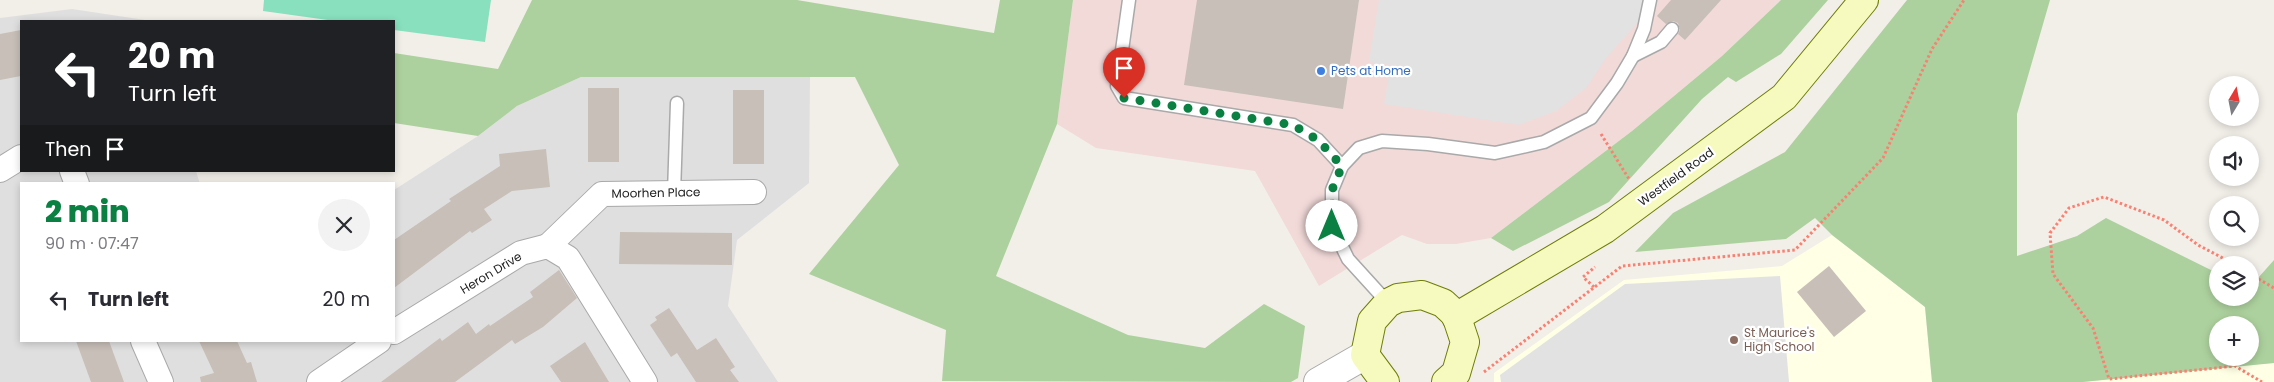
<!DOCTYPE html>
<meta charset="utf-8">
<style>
body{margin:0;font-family:Poppins,sans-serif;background:#f2f2f3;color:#2b2b33;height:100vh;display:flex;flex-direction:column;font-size:19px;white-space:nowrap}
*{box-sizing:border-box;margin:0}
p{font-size:16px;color:#7c7c81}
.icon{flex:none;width:28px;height:28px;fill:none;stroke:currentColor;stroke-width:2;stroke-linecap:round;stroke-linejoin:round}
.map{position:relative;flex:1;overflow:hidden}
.side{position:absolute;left:20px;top:182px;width:375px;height:160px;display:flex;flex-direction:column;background:#fff;border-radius:0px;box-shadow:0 2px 8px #0003}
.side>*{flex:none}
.hud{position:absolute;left:20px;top:20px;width:375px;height:152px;border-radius:0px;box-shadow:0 2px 8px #0003;background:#202124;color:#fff;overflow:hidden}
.needle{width:32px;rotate:10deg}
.fabs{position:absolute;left:2209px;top:76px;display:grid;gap:10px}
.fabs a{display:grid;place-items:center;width:50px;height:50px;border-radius:50%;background:#fff;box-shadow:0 2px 8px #0003;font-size:25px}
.pin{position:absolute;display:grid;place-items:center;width:42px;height:42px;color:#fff;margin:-51px -21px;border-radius:50% 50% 50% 0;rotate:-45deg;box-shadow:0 0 5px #0007}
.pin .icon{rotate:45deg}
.me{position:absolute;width:55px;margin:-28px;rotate:0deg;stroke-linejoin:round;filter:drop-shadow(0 0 4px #0008)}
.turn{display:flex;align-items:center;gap:18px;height:105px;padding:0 25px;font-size:22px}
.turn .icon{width:65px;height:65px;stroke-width:2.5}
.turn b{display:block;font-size:35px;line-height:42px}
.then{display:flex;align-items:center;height:48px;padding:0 25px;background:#0003;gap:10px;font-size:19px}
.round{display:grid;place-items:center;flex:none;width:52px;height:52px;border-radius:26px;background:#f2f2f3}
.overview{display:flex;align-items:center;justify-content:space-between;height:85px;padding:0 25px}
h1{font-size:30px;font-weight:800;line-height:38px;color:#0b8043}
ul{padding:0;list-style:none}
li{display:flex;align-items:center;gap:15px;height:65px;padding:0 25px}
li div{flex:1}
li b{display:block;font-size:19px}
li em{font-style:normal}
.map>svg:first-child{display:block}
.residential{fill:#e0dfdf}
.commercial{fill:#f2dad9}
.education{fill:#ffffe5}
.forest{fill:#add19e;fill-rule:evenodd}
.pitch{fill:#88e0be}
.parking{fill:#e2e2e2}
.building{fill:#c7bfb8}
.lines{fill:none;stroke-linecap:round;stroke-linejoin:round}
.service-casing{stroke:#a9a9a9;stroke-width:15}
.minor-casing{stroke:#a9a9a9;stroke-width:26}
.tertiary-casing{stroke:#a9a9a9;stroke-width:30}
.secondary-casing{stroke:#707d05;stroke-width:30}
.path{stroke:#fa8072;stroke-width:3;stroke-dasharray:2.5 2.5;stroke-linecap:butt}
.service{stroke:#fff;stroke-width:12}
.minor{stroke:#fff;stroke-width:24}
.tertiary{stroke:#fff;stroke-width:28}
.secondary{stroke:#f7fabf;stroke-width:28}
.route{stroke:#0b8043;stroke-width:9;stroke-dasharray:0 16.2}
.shop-dot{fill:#3f7fe0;stroke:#fff;stroke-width:2}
.education-dot{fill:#8d6e63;stroke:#fff;stroke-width:2}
.labels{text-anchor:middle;stroke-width:4.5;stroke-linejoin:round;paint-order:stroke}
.shop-label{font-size:12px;fill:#366cbe;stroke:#fff;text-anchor:start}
.street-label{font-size:12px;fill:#222;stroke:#fff}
.education-label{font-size:12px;fill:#785e54;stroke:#fff;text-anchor:start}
</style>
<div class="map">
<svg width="2274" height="382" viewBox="0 0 2274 382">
<rect width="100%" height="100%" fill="#f2efe9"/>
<polygon class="residential" points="72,9 152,21 21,21 21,171 196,171 200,184 21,184 21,341 394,341 394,190 478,136 517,106 581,77 810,77 809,183 737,240 728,306 778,382 0,382 0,18"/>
<polygon class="commercial" points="1073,0 1781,0 1722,56 1632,131 1491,238 1456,244 1427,244 1402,235 1319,286 1255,171 1096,148 1057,124"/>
<g class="education">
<polygon points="1832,235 1925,307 1932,382 1494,382 1494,373 1624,280 1782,266"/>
<polygon points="2274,363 2274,382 2083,382 2235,366"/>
</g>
<g class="forest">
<polygon points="532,0 797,0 994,33 1000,0 1073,0 1057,124 996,276 1128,335 1205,348 1264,304 1305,326 1298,378 1291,382 942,381 946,330 809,274 899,165 855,77 581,77 517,106 478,136 394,123 394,53 498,69"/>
<polygon points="1781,0 1828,0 1781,54 1736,82 1728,77 1702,99 1609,202 1513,251 1491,238 1632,131 1722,56"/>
<path d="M1907 0H2050L2017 114V256L2077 236 2106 218 2217 273 2218 298H2250V287L2274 260V363L2083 382H1932L1925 307 1832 235 1815 218 1786 239 1635 252 1673 213 1785 152ZM2218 325H2250V358H2218Z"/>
</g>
<polygon class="pitch" points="264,0 491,0 485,42 394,30 394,21 335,21 263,11"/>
<g class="parking">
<polygon points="1379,0 1658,0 1606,58 1586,88 1556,111 1519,125 1384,104 1391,65 1369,62"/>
<polygon points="1780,276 1789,382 1501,382 1500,375 1625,284"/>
</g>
<g class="building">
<polygon points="1197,0 1359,0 1343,109 1184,85"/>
<polygon points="1671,0 1721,0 1685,40 1678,34 1680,30 1678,23 1673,21 1666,24 1657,16"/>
<polygon points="21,30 21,76 0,80 0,34"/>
<rect x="588" y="88" width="31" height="74"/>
<rect x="733" y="90" width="31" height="74"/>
<polygon points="546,149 550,187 512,191 484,209 492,220 472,233 470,231 394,288 394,240 451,201 449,199 500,166 499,154"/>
<polygon points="620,232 732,233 732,265 619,264"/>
<polygon points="1829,266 1866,311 1834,337 1797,292"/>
<polygon points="559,270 577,298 543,327 515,344 512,340 455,382 381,382 440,338 442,341 468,322 476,334 489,324 490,326 533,297 530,292"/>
<polygon points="669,308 697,350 716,338 735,367 730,370 739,382 696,382 677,353 671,357 650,325 657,320 655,317"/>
<polygon points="76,341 109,341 124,382 91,382"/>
<polygon points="199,341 237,341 247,363 251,362 257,382 201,382 200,377 214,373"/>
<polygon points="585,342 609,382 561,382 550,366"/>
</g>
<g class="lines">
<g class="service-casing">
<g id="service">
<polyline points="1129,0 1117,86 1124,98 1293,125 1318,140 1342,166"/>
<polyline points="1633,56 1661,42 1672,29"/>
<polyline points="674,193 677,103"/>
<polyline points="1388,303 1348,259 1332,226 1332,190 1342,166 1359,148 1382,141 1428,144 1495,153 1544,142 1591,118 1617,83 1633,56 1644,29 1650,0"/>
</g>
</g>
<g class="minor-casing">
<g id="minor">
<polyline points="0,170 21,157"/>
<polyline points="72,171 77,184"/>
<polyline points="548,246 602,194 754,192"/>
<polyline points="394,332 521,253 548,246 568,258 645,382"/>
<polyline points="143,341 161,382"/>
<polyline points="319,382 379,341"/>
</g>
</g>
<g class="tertiary-casing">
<polyline id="tertiary" points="1318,382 1365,355"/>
</g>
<g class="secondary-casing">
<g id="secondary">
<polyline points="1456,317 1605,229 1784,97 1864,0"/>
<polyline points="1385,382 1365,355 1372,321 1388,303 1398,298 1422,295 1443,303 1456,315 1465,342 1456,373 1446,382"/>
</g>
</g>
<g class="path">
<polyline points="1601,134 1629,179"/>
<polyline points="2236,265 2198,245 2164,220 2104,197 2069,208 2050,233 2053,274 2093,328 2109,379 2235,366 2262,382"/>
<polyline points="2250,274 2274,288"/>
<polyline points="1594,287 1583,277 1595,267"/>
<polyline points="1484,372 1622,266 1795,250 1883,158 1932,49 1964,0"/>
</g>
<use href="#service" class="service"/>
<use href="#minor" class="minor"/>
<use href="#tertiary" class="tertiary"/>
<use href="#secondary" class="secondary"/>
</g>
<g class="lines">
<polyline class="route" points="1124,98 1293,125 1318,140 1342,166 1332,190 1332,226"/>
</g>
<circle class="shop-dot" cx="1321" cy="71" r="5"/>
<circle class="education-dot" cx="1734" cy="340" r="5"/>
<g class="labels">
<g class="shop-label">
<text x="1331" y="75">Pets at Home</text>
</g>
<g class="street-label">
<text transform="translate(1676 177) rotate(-36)" y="4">Westfield Road</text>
<text transform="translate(656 193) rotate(-1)" y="4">Moorhen Place</text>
<text transform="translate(491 273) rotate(-31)" y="4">Heron Drive</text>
</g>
<g class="education-label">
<text x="1744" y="337">St Maurice's<tspan x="1744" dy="14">High School</tspan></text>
</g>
</g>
</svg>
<div class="fabs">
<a><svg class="needle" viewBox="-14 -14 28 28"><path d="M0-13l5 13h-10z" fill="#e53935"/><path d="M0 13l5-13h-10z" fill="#7c7c81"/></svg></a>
<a><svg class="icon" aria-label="sound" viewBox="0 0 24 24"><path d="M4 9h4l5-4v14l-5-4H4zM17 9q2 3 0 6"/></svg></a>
<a><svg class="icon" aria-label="search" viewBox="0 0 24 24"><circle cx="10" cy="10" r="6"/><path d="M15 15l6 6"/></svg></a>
<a><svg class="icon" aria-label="layers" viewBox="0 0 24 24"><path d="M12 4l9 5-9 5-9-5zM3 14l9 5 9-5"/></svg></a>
<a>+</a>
</div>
<div class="pin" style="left:1124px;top:98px;background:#d93025"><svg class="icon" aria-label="arrive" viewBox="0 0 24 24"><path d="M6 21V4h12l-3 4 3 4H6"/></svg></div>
<svg class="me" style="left:1332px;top:226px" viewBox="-20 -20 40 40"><circle r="19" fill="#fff"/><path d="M0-13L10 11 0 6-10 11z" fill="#0b8043"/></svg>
<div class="hud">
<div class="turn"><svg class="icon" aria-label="left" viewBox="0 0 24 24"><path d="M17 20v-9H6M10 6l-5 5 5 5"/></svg><div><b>20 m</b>Turn left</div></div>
<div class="then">Then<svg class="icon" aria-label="arrive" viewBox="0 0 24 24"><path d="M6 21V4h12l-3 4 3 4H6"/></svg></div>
</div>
<section class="side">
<div class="overview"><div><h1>2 min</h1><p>90 m · 07:47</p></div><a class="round"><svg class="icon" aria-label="close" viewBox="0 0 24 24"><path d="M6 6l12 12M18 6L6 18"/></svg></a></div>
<ul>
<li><svg class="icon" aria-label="left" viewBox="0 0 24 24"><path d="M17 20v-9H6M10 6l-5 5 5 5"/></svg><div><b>Turn left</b></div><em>20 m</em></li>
</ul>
</section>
</div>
